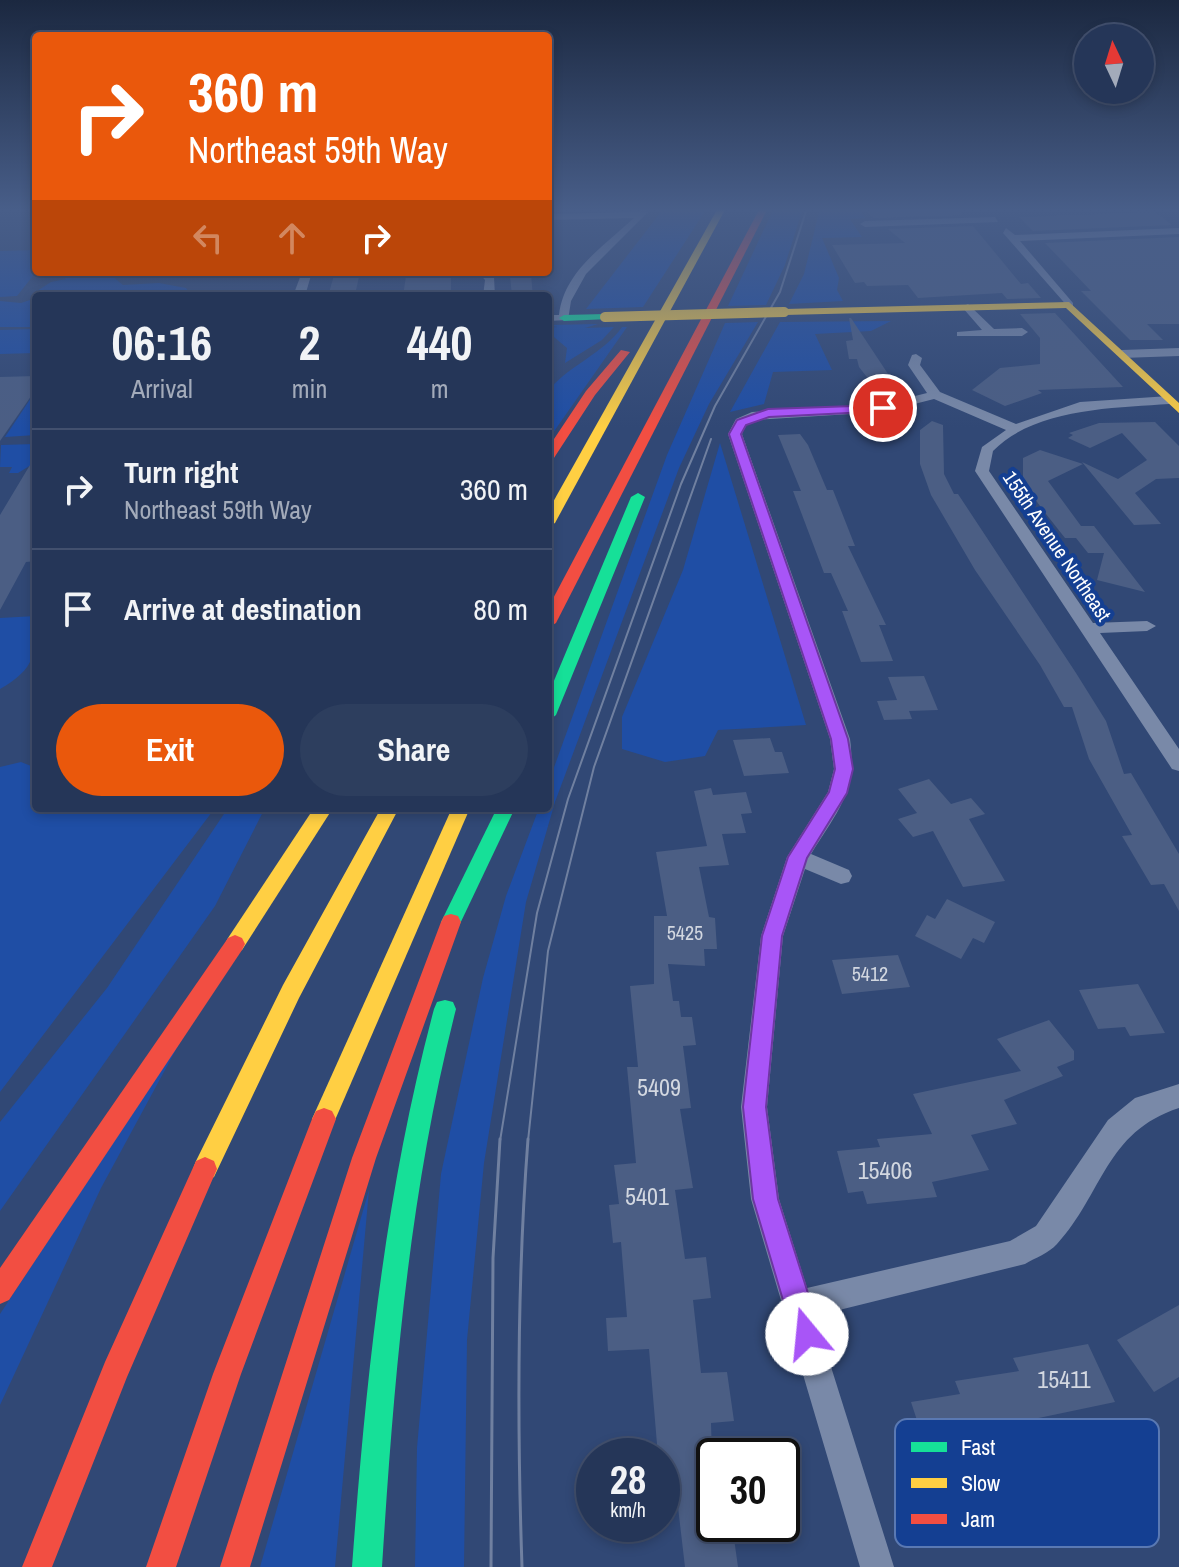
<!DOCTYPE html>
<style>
body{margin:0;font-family:"Archivo Narrow",sans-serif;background:#2d3e5e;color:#f1f3f6;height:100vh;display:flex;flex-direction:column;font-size:30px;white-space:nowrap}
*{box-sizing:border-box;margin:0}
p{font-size:26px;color:#a3abba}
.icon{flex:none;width:44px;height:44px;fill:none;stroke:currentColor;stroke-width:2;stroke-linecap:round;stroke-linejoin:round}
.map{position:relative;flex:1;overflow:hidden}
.sheet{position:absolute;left:32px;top:292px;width:520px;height:520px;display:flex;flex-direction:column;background:#253658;border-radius:8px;box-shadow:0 4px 12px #0003,0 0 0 2px #42506e}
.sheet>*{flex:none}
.guide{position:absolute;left:32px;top:32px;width:520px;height:244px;border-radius:8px;box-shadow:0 4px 12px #0003,0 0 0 2px #42506e;background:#ea580c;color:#fff;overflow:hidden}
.needle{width:52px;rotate:356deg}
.controls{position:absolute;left:1074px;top:24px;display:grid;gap:16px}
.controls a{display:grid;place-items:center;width:80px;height:80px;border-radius:50%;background:#253658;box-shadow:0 4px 12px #0003,0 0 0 2px #42506e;font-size:40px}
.speed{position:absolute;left:576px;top:1438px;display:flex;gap:16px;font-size:40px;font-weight:700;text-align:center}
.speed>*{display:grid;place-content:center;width:104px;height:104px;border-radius:50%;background:#253658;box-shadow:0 4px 12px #0003,0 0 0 2px #42506e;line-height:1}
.speed small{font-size:20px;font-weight:400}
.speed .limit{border:4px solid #111;border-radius:12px;background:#fff;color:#111}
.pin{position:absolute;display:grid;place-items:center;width:68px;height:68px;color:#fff;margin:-34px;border:4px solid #fff;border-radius:50%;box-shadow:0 2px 8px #0007}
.me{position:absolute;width:88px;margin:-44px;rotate:343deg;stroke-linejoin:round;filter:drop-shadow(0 0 6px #0008)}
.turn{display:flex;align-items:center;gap:28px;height:168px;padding:0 24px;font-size:36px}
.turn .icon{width:104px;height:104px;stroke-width:2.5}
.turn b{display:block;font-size:56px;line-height:68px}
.lanes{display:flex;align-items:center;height:76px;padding:0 24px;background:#0003;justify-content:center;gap:40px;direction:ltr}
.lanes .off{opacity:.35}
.eta{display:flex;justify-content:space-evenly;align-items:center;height:136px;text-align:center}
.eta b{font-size:48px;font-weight:700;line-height:56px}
.cta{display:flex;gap:16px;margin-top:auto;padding:16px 24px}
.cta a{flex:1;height:92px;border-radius:48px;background:#ea580c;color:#fff;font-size:32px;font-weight:700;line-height:92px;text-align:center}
.cta a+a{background:#2d3e5e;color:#f1f3f6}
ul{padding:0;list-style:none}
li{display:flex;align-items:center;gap:24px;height:120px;padding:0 24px;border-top:2px solid #42506e}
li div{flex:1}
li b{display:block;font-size:30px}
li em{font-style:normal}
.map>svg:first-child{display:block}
.green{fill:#1f4ea5}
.building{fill:#4b5e84}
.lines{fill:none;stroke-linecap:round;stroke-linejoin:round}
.street{fill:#7989a8;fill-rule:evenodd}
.fast{fill:#16e098;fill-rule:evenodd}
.slow{fill:#ffcf43;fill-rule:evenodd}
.jam{fill:#f24e42;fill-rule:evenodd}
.tram-far1{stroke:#7080a0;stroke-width:2}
.tram{stroke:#7080a0;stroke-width:3}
.slow-bridge{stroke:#ffcf43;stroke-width:10}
.route{fill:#a855f7;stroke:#6d37a1;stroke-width:2}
.labels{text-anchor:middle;stroke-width:8;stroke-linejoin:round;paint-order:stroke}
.far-street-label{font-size:20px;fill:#fff;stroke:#143f92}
.number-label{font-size:20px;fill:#d2d7e0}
.near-number-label{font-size:24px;fill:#d2d7e0}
.key{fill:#143f92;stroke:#5a79b3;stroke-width:2}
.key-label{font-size:22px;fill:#fff}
</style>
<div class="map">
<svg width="1179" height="1567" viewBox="0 0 1179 1567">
<rect width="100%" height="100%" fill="#314875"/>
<g class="green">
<polygon points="664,208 707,208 643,307 586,309"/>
<polygon points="774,208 803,208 785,265 766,305 728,306"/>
<polygon points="820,208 859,208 865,218 850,219 862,237 822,238 839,278 837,290 843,301 789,304 804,274"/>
<polygon points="36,250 36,272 17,296 0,297 0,251"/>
<polygon points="63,272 107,272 123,285 159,283 186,288 192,296 38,296 37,291 51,282 66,279 59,274"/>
<polygon points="36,298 36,327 0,327 0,301 21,303"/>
<polygon points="891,321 871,331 815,334 832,370 773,372 764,404 730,412 780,322"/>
<polygon points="758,322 709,404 679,468 555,802 526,902 484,1163 467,1340 464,1567 415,1567 417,1448 441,1174 483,978 506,896 539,808 548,808 548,784 667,455 725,323"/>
<polygon points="598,324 585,328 614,327 602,340 565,363 567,348 548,332 548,328 557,327 548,325"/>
<path d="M622 327H627L548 440V391C569 365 603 354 622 327Z"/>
<polygon points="36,329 36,353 0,354 0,330"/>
<polygon points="31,398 36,398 36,435 5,437"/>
<polygon points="720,443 806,725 718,730 705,756 665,762 622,749 622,717 683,570"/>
<polygon points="36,444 36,462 18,473 9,473 12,467 0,467 1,445"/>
<path d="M36 616C36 654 36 668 0 689V618Z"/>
<polygon points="21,762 36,768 36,808 215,808 0,1092 0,767"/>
<polygon points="228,808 265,808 215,906 0,1211 0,1122 107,988"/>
<polygon points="185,1033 101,1188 0,1405 0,1314"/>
<polygon points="369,1190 335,1567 260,1567"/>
</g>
<g class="building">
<polygon points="895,210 958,210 963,215 874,218 866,211"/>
<polygon points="1155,212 1172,225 1033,231 1019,217"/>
<polygon points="973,226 1021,284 1028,283 1041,298 1007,299 1002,293 918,298 908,285 867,286 864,282 855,283 832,245 905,243 888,229"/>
<polygon points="1179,237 1179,324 1147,324 1163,340 1130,340 1081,291 1091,291 1045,243"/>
<polygon points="335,272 360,272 355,295 328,296"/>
<polygon points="426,272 451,272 451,296 403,296 406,276 426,276"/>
<polygon points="531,275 533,296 512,296 510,276"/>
<polygon points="1055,313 1123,387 1038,390 1042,393 1005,406 972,390 1000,368 1040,364 1040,338 1020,314"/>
<polygon points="849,318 851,318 898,389 877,390 859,367 857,359 849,359 846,341 853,340"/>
<polygon points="36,376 36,389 0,441 0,377"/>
<polygon points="932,421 943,425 944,474 954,494 958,494 1076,673 1106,721 1124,774 1131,773 1179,854 1179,911 1164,884 1151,885 1122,836 1132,835 1089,759 1072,707 1064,707 1040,665 975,570 931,495 920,464 920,430"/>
<polygon points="1155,422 1179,446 1179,478 1156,479 1135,493 1161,524 1134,525 1082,462 1118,479 1147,460 1122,433 1090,448 1068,438 1073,435 1069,433 1099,423"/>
<polygon points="800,434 808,445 827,490 833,490 855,546 848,546 886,625 879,625 893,661 861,662 842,611 848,611 831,573 824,573 793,491 801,491 778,435"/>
<polygon points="1040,450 1083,464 1048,481 1081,526 1094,526 1145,592 1097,580 1104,553 1088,553 1076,538 1065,538 1046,514 1023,483 1023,458"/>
<polygon points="36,455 36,561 26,562 0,610 0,515"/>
<polygon points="924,676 938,710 909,711 912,719 884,720 877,701 897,700 888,677"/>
<polygon points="770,738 775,752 782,752 789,773 744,776 733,740"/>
<polygon points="929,779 951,804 971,798 985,814 969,819 1005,881 963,887 933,831 913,837 898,819 917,813 898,789"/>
<polygon points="711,788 713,795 746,792 752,813 741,814 746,833 722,834 729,865 699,867 709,917 715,918 717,949 704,949 705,966 668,964 673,1001 679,1001 681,1017 692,1017 696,1045 683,1046 691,1108 680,1109 693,1188 675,1190 685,1259 706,1257 711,1298 693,1300 701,1373 727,1372 734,1421 711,1423 714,1524 732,1524 738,1567 685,1567 676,1490 662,1490 662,1456 658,1456 649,1349 608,1351 606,1318 627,1317 621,1242 613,1243 609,1205 619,1204 614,1165 636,1163 627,1067 638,1067 630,986 654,984 654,916 667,916 656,852 707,846 694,791"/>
<polygon points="947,899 995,922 984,943 973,938 961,959 915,936 927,915 935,919"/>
<polygon points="898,955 910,987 842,994 832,960"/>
<polygon points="1138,984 1165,1033 1130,1036 1125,1027 1098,1029 1079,990"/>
<polygon points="1049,1020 1074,1051 1074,1060 1057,1067 1063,1076 1004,1100 1017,1124 971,1135 989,1170 932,1182 937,1197 867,1204 863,1191 848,1193 837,1151 880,1147 877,1139 932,1134 913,1094 1021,1071 997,1039"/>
<polygon points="1179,1305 1179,1377 1154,1392 1117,1340"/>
<polygon points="1088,1344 1115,1402 1015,1423 1022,1444 930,1460 911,1402 960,1394 955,1381 1019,1371 1013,1358"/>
</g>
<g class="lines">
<g class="street">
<path d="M643 208H652L586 274 571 301 568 320 548 321V315H559C564 271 604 246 634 218L548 220V214L639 212Z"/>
<polygon points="995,217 998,222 865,227 860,224 865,221"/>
<polygon points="1006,228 1015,235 1179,228 1179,234 1020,241 1073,303 1073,307 1069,308 1003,233"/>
<polygon points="302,272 312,272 305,296 293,296"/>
<polygon points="478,272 489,272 494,277 495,296 483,296 485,280"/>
<polygon points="968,304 994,329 1022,328 1028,332 1022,336 957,336 957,332 982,330 962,307"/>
<polygon points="1179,348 1179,356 1122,358 1116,354 1122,350"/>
<path d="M916 354 922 358 920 365 940 392 1016 424 1080 402 1169 396 1175 400 1169 404C1114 408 1035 408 993 451L989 471 1093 623 1147 621 1156 626 1147 631 1100 633 1179 749V771L1172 769 975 471 982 447 1006 430 934 399 883 412 755 420 746 424 742 434 850 739C857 793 838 810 811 854L849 870 852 876 849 882 841 884 805 869 783 936 767 1107 779 1199 807 1288 1010 1241 1036 1226 1108 1120 1135 1098 1179 1084V1108C1105 1132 1103 1194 1057 1244 1049 1253 1035 1258 1025 1264L815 1316 894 1567H860L751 1199 741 1107 761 936 787 857 828 792 834 769 830 739 728 434 736 419 752 412 883 404 927 393 908 365 912 355Z"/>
</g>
<g class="fast">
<polygon points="605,314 610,317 609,319 564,321 559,318 564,315"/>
<polygon points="638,493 645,497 556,715 548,721 548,695 631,497"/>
<polygon points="497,808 515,808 458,928 451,930 444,928 441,922"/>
<path d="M445 1000 453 1002 456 1009C409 1193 394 1378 382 1567H352C366 1378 385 1192 434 1009L437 1002Z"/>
</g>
<g class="slow">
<polygon points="718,208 726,208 555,523 548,527 548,511"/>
<polygon points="1069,302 1179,403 1179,413 1066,308 784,315 779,312 784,309"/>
<polygon points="314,808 333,808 242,950 235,953 228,950 225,944 228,938"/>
<polygon points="381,808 399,808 299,998 214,1177 205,1181 196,1177 193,1169 196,1161 283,985"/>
<polygon points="452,808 470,808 332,1127 324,1130 316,1127 312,1119"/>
</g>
<g class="jam">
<polygon points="760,208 768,208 556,623 548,628 548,608"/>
<polygon points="621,350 630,352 595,395 552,461 548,462 548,448 586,391"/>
<polygon points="451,914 458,916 461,922 376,1158 250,1567 220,1567 352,1158 441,922 444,916"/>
<polygon points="235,935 242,938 245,944 242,950 9,1300 0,1304 0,1268 228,938"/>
<polygon points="324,1108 332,1111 336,1119 241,1374 176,1567 146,1567 213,1374 312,1119 316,1111"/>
<polygon points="205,1157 214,1161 217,1169 127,1377 52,1567 22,1567 105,1362 196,1161"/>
</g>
<g class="tram-far1">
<polyline points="500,1141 537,913 568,799 681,484 715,406 780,292 807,208"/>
<polyline points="528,1141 548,951 594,767 711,439"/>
</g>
<g class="tram">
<polyline points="491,1567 493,1258 500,1139"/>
<path d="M522 1567C517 1423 517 1282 528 1139"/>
</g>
<polyline class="slow-bridge" points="605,317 784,312"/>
</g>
<linearGradient id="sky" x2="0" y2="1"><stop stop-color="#1b2840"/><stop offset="0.49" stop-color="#485e89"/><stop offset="1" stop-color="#485e89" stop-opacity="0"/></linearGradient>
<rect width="1179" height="428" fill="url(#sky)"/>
<polygon class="route" points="883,405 888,406 888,411 769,417 746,425 741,434 848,739 853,769 847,793 807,858 782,936 766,1107 778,1199 821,1334 817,1344 807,1348 798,1344 793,1334 753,1199 743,1107 762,936 788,857 829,792 835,769 831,739 729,434 737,420 768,409"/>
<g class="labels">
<g class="far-street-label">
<text transform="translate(1057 546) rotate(56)" y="7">155th Avenue Northeast</text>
</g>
<g class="number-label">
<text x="685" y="940">5425</text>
<text x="870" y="981">5412</text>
</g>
<g class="near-number-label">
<text x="659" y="1096">5409</text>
<text x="885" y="1179">15406</text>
<text x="647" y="1205">5401</text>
<text x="1064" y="1388">15411</text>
</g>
</g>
<rect x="895" y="1419" width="264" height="128" rx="12" class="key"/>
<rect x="911" y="1442" width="36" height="10" fill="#16e098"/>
<rect x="911" y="1478" width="36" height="10" fill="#ffcf43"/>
<rect x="911" y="1514" width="36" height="10" fill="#f24e42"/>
<g class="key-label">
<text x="961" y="1455">Fast</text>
<text x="961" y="1491">Slow</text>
<text x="961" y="1527">Jam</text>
</g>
</svg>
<div class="controls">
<a><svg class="needle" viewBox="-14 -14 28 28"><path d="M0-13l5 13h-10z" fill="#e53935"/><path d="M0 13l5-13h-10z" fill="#a3abba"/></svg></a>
</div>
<div class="speed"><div>28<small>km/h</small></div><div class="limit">30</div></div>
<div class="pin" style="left:883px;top:408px;background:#d93025"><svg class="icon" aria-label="arrive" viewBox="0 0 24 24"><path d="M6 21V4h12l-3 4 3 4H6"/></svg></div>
<svg class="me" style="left:807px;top:1334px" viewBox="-20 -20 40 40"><circle r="19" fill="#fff"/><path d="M0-13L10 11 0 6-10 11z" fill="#a855f7"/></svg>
<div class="guide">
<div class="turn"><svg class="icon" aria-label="right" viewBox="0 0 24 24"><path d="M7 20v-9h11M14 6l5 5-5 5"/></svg><div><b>360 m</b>Northeast 59th Way</div></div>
<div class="lanes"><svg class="icon off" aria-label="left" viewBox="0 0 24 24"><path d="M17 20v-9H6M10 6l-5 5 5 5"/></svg><svg class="icon off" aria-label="ahead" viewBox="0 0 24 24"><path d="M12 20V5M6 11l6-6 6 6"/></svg><svg class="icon" aria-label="right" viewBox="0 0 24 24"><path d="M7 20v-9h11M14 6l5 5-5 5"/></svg></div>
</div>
<section class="sheet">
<div class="eta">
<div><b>06:16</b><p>Arrival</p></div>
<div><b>2</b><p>min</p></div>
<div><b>440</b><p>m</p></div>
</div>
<ul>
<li><svg class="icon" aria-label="right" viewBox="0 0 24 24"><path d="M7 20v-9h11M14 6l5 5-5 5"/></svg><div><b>Turn right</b><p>Northeast 59th Way</p></div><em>360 m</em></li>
<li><svg class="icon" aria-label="arrive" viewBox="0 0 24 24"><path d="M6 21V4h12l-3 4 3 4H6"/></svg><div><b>Arrive at destination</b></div><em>80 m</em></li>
</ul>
<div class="cta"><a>Exit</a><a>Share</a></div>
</section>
</div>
